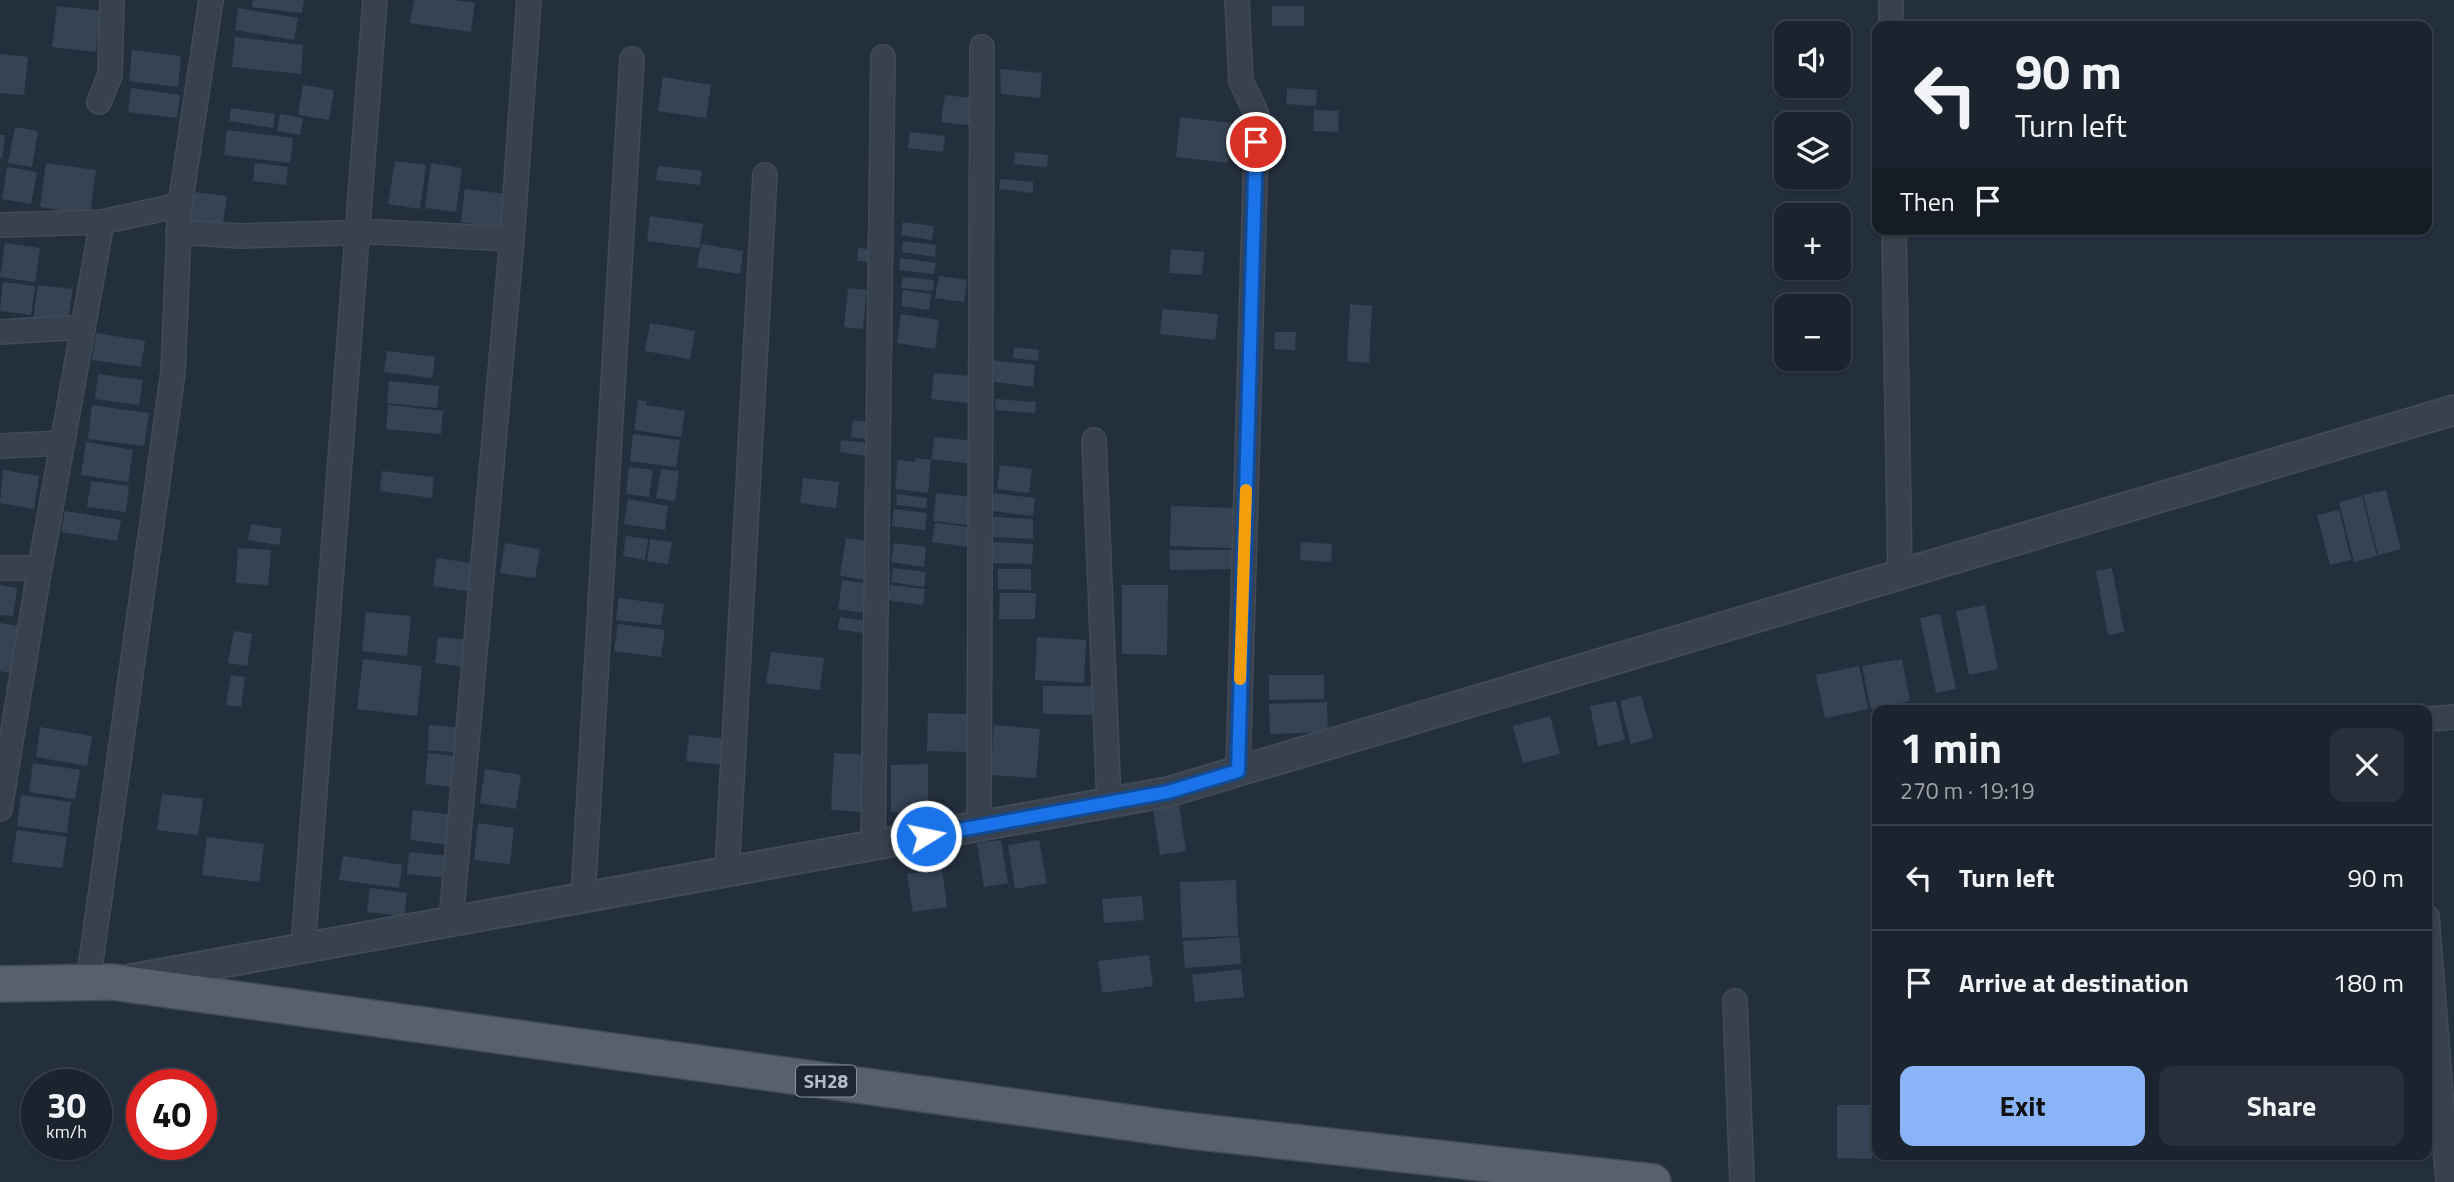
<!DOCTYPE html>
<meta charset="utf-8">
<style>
body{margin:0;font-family:"Titillium Web",sans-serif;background:#282f3a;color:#f1f3f6;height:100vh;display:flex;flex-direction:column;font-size:26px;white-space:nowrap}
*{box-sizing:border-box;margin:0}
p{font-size:23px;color:#a0a4aa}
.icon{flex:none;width:38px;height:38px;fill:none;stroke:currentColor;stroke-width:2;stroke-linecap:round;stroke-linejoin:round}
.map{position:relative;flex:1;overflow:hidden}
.panel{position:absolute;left:1872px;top:705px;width:560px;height:455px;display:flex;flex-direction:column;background:#1b232e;border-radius:14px;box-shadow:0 2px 5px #0004,0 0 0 2px #39404a}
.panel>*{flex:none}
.banner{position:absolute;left:1872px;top:21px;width:560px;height:214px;border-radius:14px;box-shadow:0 2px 5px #0004,0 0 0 2px #39404a;background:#1b232e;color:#f1f3f6;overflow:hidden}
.tools{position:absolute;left:1774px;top:21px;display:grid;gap:14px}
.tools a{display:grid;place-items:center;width:77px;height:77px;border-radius:14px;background:#1b232e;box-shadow:0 2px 5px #0004,0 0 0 2px #39404a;font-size:35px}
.speed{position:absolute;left:21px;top:1069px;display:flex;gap:14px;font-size:35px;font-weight:700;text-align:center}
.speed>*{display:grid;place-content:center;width:91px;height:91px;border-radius:50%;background:#1b232e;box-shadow:0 2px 5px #0004,0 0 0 2px #39404a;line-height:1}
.speed small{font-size:18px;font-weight:400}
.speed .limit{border:10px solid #d22;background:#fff;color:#111}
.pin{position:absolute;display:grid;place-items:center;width:60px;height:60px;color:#fff;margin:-30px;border:4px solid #fff;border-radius:50%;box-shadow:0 2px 7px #0007}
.me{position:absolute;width:77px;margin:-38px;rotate:80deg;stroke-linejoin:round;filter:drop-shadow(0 0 5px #0008)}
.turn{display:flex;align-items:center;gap:24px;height:147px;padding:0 28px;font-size:32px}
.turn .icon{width:91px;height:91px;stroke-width:2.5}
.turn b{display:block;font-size:49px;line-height:60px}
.then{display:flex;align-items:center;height:66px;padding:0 28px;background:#0003;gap:14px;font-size:26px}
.round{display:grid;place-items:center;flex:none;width:74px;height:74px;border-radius:14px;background:#282f3a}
.summary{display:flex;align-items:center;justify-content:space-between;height:119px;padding:0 28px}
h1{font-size:42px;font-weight:700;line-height:52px}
.action{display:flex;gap:14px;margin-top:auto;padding:14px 28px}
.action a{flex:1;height:80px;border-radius:14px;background:#8ab4f8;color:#111;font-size:28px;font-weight:700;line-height:80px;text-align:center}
.action a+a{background:#282f3a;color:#f1f3f6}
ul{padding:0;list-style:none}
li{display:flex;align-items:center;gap:21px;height:105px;padding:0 28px;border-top:2px solid #39404a}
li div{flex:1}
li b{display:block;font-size:26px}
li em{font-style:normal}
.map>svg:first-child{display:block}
.building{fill:#364354}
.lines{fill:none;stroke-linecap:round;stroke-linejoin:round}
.minor-casing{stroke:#414a57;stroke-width:26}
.tertiary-casing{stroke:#414a57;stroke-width:32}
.primary-casing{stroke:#414a57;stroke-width:38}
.minor{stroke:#38414e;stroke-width:23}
.tertiary{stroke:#38414e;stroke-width:28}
.primary{stroke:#56606e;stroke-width:35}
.route-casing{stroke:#114b97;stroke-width:18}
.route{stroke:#1a73e8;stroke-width:12}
.slow{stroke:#f59e0b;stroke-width:12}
.labels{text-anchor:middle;stroke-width:7;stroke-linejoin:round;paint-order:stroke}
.shield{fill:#1d2633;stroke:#878f9c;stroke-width:2}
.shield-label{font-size:19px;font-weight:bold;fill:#b4bcc9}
</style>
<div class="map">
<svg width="2454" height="1182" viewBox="0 0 2454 1182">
<rect width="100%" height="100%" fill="#242f3e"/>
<g class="building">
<polygon points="253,0 304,0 302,13 252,7"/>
<polygon points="414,0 454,0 475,3 471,32 410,23"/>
<polygon points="57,6 101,11 96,52 52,47"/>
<rect x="1272" y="6" width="32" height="20"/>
<polygon points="238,8 298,18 294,40 235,30"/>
<polygon points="235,37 303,45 301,74 232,67"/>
<polygon points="132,50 181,56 178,87 129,81"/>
<polygon points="0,54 28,57 24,95 0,93"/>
<polygon points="1000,69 1042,73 1040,98 1001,94"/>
<polygon points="663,77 711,85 706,118 658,111"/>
<polygon points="303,85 334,90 329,120 298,115"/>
<polygon points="131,88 180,95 177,118 128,112"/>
<polygon points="1287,88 1317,90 1316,106 1286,104"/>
<polygon points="945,95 979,99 975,126 941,122"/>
<polygon points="231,108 275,114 273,128 229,121"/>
<polygon points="1314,110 1339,111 1338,132 1313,131"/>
<polygon points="280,114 303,118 300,135 277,131"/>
<polygon points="1180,117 1232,123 1228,163 1176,157"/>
<polygon points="15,127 38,131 32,167 8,163"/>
<polygon points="227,130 293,138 290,163 224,155"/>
<polygon points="910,132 945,136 943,152 908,148"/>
<polygon points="0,135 5,135 2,158 0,158"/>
<polygon points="1015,152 1048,155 1047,167 1014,164"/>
<polygon points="395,161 426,165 420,209 388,204"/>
<polygon points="46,163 96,170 90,214 40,207"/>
<polygon points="255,163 288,167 286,185 253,181"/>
<polygon points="431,163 462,168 456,212 425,208"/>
<polygon points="658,166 702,171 700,185 656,180"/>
<polygon points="7,167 37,172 31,204 2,199"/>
<polygon points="1000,179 1033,182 1033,193 999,189"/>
<polygon points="465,189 506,194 502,228 461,222"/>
<polygon points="193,192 227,196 222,229 188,224"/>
<polygon points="650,216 703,224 699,248 647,241"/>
<polygon points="903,222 934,226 932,240 901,235"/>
<polygon points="903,241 936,245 935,257 902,252"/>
<polygon points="5,243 40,248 35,282 0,277"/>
<polygon points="701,244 743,251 740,274 697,267"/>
<polygon points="858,248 878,250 877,263 857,261"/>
<polygon points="1171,249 1204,252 1202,275 1169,273"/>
<polygon points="900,258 936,263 934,274 899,270"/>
<polygon points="939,276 967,280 964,302 935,298"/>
<polygon points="903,277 934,280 933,291 901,288"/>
<polygon points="3,282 35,286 31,315 0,311"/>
<polygon points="38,285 73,289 67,325 33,320"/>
<polygon points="848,288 867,290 863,329 844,327"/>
<polygon points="903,290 931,294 929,310 901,306"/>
<polygon points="1350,304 1372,306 1369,363 1347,361"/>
<polygon points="1163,309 1218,314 1215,340 1160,334"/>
<polygon points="901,314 939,320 935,349 897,343"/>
<polygon points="650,323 695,331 690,359 645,351"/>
<polygon points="1275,332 1296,332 1295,350 1274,349"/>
<polygon points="96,333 145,341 141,367 92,360"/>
<polygon points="1014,347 1039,350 1038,361 1013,358"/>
<polygon points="387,351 435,357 432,378 384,372"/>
<polygon points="991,360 1035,365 1033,387 988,381"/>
<polygon points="934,373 971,376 969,403 931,399"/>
<polygon points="98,374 143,380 139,405 95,399"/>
<polygon points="389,381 439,386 437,408 387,403"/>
<polygon points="996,399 1036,402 1035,413 995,410"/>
<polygon points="638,400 647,401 646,405 685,411 681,437 634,430"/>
<polygon points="92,405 149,413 144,446 88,439"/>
<polygon points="388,405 443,411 441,434 386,429"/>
<polygon points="853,420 885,425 882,441 851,437"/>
<polygon points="633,434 680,440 676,467 630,461"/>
<polygon points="934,437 976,441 973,464 932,459"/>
<polygon points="841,440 875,444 873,457 840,452"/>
<polygon points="86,442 133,450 128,482 81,475"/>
<polygon points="916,458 931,460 928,493 895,489 898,460 915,462"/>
<polygon points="1000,465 1032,469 1029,493 997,489"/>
<polygon points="629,467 653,470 649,497 626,494"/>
<polygon points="661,469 679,471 675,501 656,498"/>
<polygon points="3,470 39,476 34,509 0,503"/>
<polygon points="382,471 434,477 432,498 380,491"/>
<polygon points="803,478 839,482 836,508 800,503"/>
<polygon points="91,481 129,486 126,512 87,507"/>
<polygon points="2386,490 2401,549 2378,555 2363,495"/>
<polygon points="936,493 972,497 969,525 933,521"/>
<polygon points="994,493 1035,498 1033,516 992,511"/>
<polygon points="897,494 927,498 926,508 896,505"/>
<polygon points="2362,496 2377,556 2354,562 2339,502"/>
<polygon points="628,499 668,506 665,530 624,524"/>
<polygon points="1171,506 1235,508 1234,548 1170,546"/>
<polygon points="894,509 927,513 925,530 892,526"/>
<polygon points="2339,510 2351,560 2330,565 2317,515"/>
<polygon points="65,511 121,520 117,541 61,532"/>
<polygon points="993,517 1033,519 1033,539 992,537"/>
<polygon points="935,523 970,527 967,547 932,542"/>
<polygon points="251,524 282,529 279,545 248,540"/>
<polygon points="626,536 648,539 645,560 623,556"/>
<polygon points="846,538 879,543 873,581 840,576"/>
<polygon points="650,539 672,542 668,564 647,561"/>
<polygon points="992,542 1033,544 1032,564 991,563"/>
<polygon points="1301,542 1332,544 1331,562 1300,560"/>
<polygon points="505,543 540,549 535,578 500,573"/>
<polygon points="894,543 926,547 924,567 891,562"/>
<polygon points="238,548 271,550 268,585 236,583"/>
<polygon points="1169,550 1235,550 1235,569 1170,570"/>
<polygon points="437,558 478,564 474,592 433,586"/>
<polygon points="893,568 926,572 924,587 891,582"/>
<polygon points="2112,568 2124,632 2108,635 2096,571"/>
<polygon points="998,569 1031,569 1031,590 998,589"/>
<polygon points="842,580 875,585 871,614 838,609"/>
<polygon points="0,585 17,588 13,616 0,615"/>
<polygon points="890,585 925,589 923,605 888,600"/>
<polygon points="1122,585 1168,585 1167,655 1122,654"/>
<polygon points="1000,593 1036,593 1035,619 999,619"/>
<polygon points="619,598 664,604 661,625 616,620"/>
<polygon points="1985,605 1998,669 1969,675 1956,611"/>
<polygon points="366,612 411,616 407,656 362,651"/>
<polygon points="1940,614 1956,689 1936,693 1920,618"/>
<polygon points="840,617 872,622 869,634 838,629"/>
<polygon points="0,623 18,626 10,673 0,671"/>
<polygon points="618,624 665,630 661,657 614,651"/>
<polygon points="234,631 252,634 247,666 228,663"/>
<polygon points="438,637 476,641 473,668 435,663"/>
<polygon points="1037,637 1086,640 1084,683 1035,680"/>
<polygon points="771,652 824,658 820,690 766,683"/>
<polygon points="363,659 422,666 417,716 357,709"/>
<polygon points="1902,659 1910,701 1871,709 1862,666"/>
<polygon points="1859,666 1868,709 1825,718 1816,675"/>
<polygon points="231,675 245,677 241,707 226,705"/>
<polygon points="1269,675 1324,675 1324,699 1269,700"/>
<polygon points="1043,686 1093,686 1093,715 1043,714"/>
<polygon points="1641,695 1653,738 1631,744 1620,701"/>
<polygon points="1616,701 1625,740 1598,746 1590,706"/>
<polygon points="1327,702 1328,732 1270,734 1269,704"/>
<polygon points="928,713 969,714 968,752 927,751"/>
<polygon points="1550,716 1560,754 1523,763 1513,726"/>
<polygon points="429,725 467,728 465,753 428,750"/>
<polygon points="994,725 1040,729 1036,778 991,775"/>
<polygon points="40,727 92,736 87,766 36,757"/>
<polygon points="689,735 729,739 726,765 686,761"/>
<polygon points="428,753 463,757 460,788 425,784"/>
<polygon points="834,753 870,755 867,812 831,810"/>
<polygon points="33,763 80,770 75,799 29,792"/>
<polygon points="928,764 928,812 891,812 891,765"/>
<polygon points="485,769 521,775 516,809 480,803"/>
<polygon points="162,794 203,799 198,835 157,830"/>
<polygon points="21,795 71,802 67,833 17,826"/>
<polygon points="1178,798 1186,851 1160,855 1152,802"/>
<polygon points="413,810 453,815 450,845 410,840"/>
<polygon points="478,823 514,828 510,864 474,860"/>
<polygon points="17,830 67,837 62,868 12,862"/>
<polygon points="207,837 264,844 259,882 202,875"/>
<polygon points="1001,840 1008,883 984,887 977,843"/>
<polygon points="1039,840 1047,883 1015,889 1008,845"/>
<polygon points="409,852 450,856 448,878 407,874"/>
<polygon points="343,856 402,865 399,888 339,880"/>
<polygon points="942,869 947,907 913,912 907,874"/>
<polygon points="1236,880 1238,936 1182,938 1180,882"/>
<polygon points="370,888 407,893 404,916 367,912"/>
<polygon points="1142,896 1144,920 1104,923 1102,899"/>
<polygon points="1239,937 1241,964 1185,968 1183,941"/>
<polygon points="1149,955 1153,986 1102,993 1098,961"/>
<polygon points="1241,969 1244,997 1195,1002 1192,975"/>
<polygon points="1837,1105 1873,1105 1872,1159 1837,1158"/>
</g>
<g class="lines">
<g class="minor-casing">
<g id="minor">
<polyline points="1237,0 1241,81 1257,115 1238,771"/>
<polyline points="1891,0 1891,26"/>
<polyline points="99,102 110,75 112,0"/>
<polyline points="0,225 102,222 180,205"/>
<polyline points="1894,229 1900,575"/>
<polyline points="178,232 240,236 378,232 512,239"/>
<polyline points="0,332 83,327"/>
<polyline points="1094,440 1109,802"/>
<polyline points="0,446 62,443"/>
<polyline points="0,568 40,568 102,222"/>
<polyline points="2427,719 2454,717"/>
<polyline points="0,809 41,560"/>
<polyline points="979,826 982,47"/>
<polyline points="873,845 883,57"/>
<polyline points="727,871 765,175"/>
<polyline points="583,898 632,59"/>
<polyline points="2427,917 2448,1182"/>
<polyline points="451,921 512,239 529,0"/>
<polyline points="303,948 375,0"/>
<polyline points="88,983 173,372 180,205 211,0"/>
<polyline points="1735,1001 1742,1182"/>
</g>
</g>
<g class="tertiary-casing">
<polyline id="tertiary" points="132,979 1168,792 2454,410"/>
</g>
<g class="primary-casing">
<polyline id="primary" points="0,984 112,982 1183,1130 1653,1182"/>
</g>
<use href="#minor" class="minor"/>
<use href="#tertiary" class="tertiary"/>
<use href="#primary" class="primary"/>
</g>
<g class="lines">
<g class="route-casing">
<polyline id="route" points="926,836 1168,792 1238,771 1256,142"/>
</g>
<use href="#route" class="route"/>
<polyline class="slow" points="1240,679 1246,490"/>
</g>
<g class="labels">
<rect class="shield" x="796" y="1065.5" width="60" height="31" rx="5"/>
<g class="shield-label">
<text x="826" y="1088">SH28</text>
</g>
</g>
</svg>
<div class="tools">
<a><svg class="icon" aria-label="sound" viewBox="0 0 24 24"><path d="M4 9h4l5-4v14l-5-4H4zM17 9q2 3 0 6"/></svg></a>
<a><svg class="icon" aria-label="layers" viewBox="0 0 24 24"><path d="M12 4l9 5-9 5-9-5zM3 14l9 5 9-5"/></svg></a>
<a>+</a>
<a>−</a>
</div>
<div class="speed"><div>30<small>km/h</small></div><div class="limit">40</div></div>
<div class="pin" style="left:1256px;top:142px;background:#d93025"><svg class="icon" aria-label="arrive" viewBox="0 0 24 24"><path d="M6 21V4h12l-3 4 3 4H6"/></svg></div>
<svg class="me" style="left:926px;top:836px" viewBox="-20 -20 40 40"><circle r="17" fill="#1a73e8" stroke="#fff" stroke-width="3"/><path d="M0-11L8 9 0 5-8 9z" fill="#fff"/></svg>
<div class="banner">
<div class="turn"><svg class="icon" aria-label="left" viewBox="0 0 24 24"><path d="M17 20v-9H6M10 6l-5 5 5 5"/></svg><div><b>90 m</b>Turn left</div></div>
<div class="then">Then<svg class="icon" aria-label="arrive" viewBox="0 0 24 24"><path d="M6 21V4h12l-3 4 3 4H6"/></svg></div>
</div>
<section class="panel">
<div class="summary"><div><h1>1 min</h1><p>270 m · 19:19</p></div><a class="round"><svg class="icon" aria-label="close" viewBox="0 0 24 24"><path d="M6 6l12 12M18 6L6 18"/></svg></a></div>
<ul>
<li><svg class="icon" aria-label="left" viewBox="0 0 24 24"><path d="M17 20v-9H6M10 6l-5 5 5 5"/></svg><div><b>Turn left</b></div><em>90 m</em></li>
<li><svg class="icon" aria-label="arrive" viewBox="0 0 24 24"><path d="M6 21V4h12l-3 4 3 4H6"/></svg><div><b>Arrive at destination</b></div><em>180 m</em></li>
</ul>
<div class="action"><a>Exit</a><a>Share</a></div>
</section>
</div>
